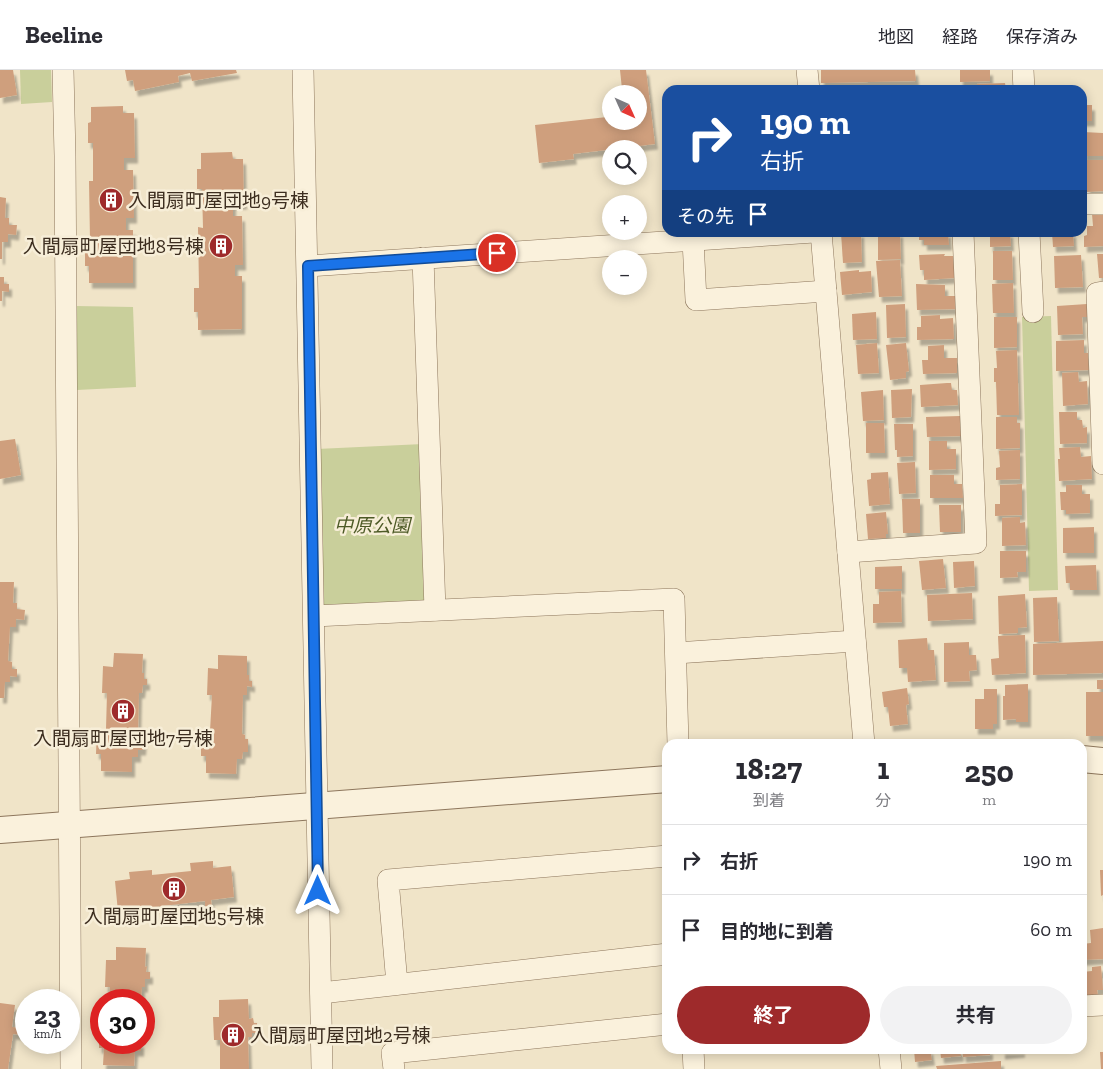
<!DOCTYPE html>
<html lang="ja">
<meta charset="utf-8">
<style>
body{margin:0;font-family:"Zilla Slab","Noto Sans JP",serif;background:#f2f2f3;color:#2b2b33;height:100vh;display:flex;flex-direction:column;font-size:19px;white-space:nowrap}
*{box-sizing:border-box;margin:0}
p{font-size:16px;color:#7c7c81}
.icon{flex:none;width:28px;height:28px;fill:none;stroke:currentColor;stroke-width:2;stroke-linecap:round;stroke-linejoin:round}
.map{position:relative;flex:1;overflow:hidden}
.sheet{position:absolute;left:662px;top:669px;width:425px;height:315px;display:flex;flex-direction:column;background:#fff;border-radius:15px;box-shadow:0 2px 12px #0003}
.sheet>*{flex:none}
.guide{position:absolute;left:662px;top:15px;width:425px;height:152px;border-radius:15px;box-shadow:0 2px 12px #0003;background:#1a4fa0;color:#fff;overflow:hidden}
.needle{width:32px;rotate:135deg}
.fabs{position:absolute;left:602px;top:15px;display:grid;gap:10px}
.fabs a{display:grid;place-items:center;width:45px;height:45px;border-radius:50%;background:#fff;box-shadow:0 2px 12px #0003;font-size:25px}
.speed{position:absolute;left:15px;top:919px;display:flex;gap:10px;font-size:25px;font-weight:700;text-align:center}
.speed>*{display:grid;place-content:center;width:65px;height:65px;border-radius:50%;background:#fff;box-shadow:0 2px 12px #0003;line-height:1}
.speed small{font-size:12px;font-weight:400}
.speed .limit{border:8px solid #d22;background:#fff;color:#111}
.pin{position:absolute;display:grid;place-items:center;width:42px;height:42px;color:#fff;margin:-21px;border:2px solid #fff;border-radius:50%;box-shadow:0 1px 5px #0007}
.me{position:absolute;width:55px;margin:-28px;rotate:0deg;stroke-linejoin:round;filter:drop-shadow(0 0 4px #0008)}
.turn{display:flex;align-items:center;gap:18px;height:105px;padding:0 15px;font-size:22px}
.turn .icon{width:65px;height:65px;stroke-width:2.5}
.turn b{display:block;font-size:35px;line-height:42px}
.then{display:flex;align-items:center;height:48px;padding:0 15px;background:#0003;gap:10px;font-size:19px}
.eta{display:flex;justify-content:space-evenly;align-items:center;height:85px;text-align:center}
.eta b{font-size:30px;font-weight:700;line-height:35px}
.primary-button{display:flex;gap:10px;margin-top:auto;padding:10px 15px}
.primary-button a{flex:1;height:58px;border-radius:30px;background:#9e2a2b;color:#fff;font-size:20px;font-weight:700;line-height:58px;text-align:center}
.primary-button a+a{background:#f2f2f3;color:#2b2b33}
ul{padding:0;list-style:none}
li{display:flex;align-items:center;gap:15px;height:70px;padding:0 15px;border-top:1px solid #e1e1e2}
li div{flex:1}
li b{display:block;font-size:19px}
li em{font-style:normal}
header{display:flex;align-items:center;gap:30px;box-sizing:border-box;height:70px;padding:0 25px;background:#fff;border-bottom:1px solid #e1e1e2}
header strong{font-size:24px}
nav{display:flex;gap:28px;margin-inline-start:auto;font-size:18px}
.map>svg:first-child{display:block}
.green{fill:#c9cf9b}
.building{fill:#cf9f7d;filter:url(#shadow)}
.lines{fill:none;stroke-linecap:round;stroke-linejoin:round}
.minor-casing{stroke:#8d765c;stroke-width:22}
.tertiary-casing{stroke:#8d765c;stroke-width:28}
.minor{stroke:#faf1dc;stroke-width:21}
.tertiary{stroke:#faf1dc;stroke-width:26}
.route-casing{stroke:#114b97;stroke-width:12}
.route{stroke:#1a73e8;stroke-width:9}
.labels{text-anchor:middle;stroke-width:5;stroke-linejoin:round;paint-order:stroke}
.poi-label{font-size:19px;fill:#3d2e20;stroke:#f7eed8;text-anchor:start}
.park-label{font-size:19px;font-style:italic;fill:#4d5a26;stroke:#f7eed8}
</style>
<header>
<strong>Beeline</strong>
<nav><a>地図</a><a>経路</a><a>保存済み</a></nav>
</header>
<div class="map">
<svg width="1103" height="999" viewBox="0 0 1103 999">
<defs>
<filter id="shadow"><feDropShadow dx="3" dy="5.5" stdDeviation="1" flood-color="#0004"/></filter>
</defs>
<rect width="100%" height="100%" fill="#f0e4c8"/>
<g class="green">
<polygon points="20,0 51,0 52,32 21,34"/>
<polygon points="76,236 133,237 136,317 77,320"/>
<polygon points="1051,246 1058,520 1029,521 1022,247"/>
<polygon points="423,374 425,531 321,538 317,379"/>
</g>
<g class="building">
<polygon points="0,0 13,0 17,25 0,28"/>
<polygon points="125,0 236,0 237,3 192,11 190,3 178,6 179,12 135,21 133,10 127,11"/>
<polygon points="620,0 646,0 655,74 573,84 574,89 539,93 535,55 607,47 608,34 611,28 611,51 639,51 639,24 615,24 622,19"/>
<polygon points="821,0 915,0 916,11 821,13"/>
<polygon points="960,0 990,0 990,11 960,12"/>
<polygon points="1005,13 1006,20 977,20 977,14"/>
<polygon points="962,16 962,20 932,20 932,17"/>
<rect x="1082" y="35" width="10" height="16"/>
<polygon points="123,36 123,43 134,43 135,88 124,88 124,100 133,100 134,148 126,148 126,160 133,160 133,213 89,213 89,196 85,196 85,171 90,171 89,111 93,111 93,73 88,73 88,53 91,52 91,37"/>
<polygon points="1083,62 1103,63 1103,86 1083,86"/>
<polygon points="232,82 233,89 243,89 244,134 233,134 233,146 242,146 243,195 235,195 235,206 242,206 242,259 198,260 198,242 194,242 194,218 199,218 198,157 203,158 202,119 197,119 197,99 201,99 201,83"/>
<polygon points="1086,90 1103,90 1103,121 1087,122"/>
<polygon points="0,127 6,128 5,148 9,148 9,155 17,155 16,165 8,164 8,172 2,172 2,189 0,189"/>
<polygon points="1103,143 1103,176 1084,177 1084,166 1087,165 1087,156 1093,156 1092,144"/>
<polygon points="861,162 862,192 843,193 841,163"/>
<polygon points="878,162 900,162 901,189 878,190"/>
<polygon points="919,162 948,162 949,175 924,175 924,170 919,170"/>
<polygon points="990,162 1010,162 1011,176 990,177"/>
<polygon points="1052,162 1073,162 1074,176 1053,177"/>
<polygon points="993,181 1012,181 1013,210 993,210"/>
<polygon points="945,184 944,186 954,186 955,208 924,210 924,200 920,200 919,185"/>
<polygon points="1097,184 1103,184 1103,208 1099,208"/>
<polygon points="1081,185 1083,217 1055,218 1054,186"/>
<polygon points="900,190 902,226 879,227 876,191"/>
<polygon points="859,200 859,202 871,201 872,222 842,225 840,202"/>
<polygon points="0,207 4,207 4,214 9,214 9,222 2,221 2,231 0,231"/>
<polygon points="1013,213 1014,243 993,243 992,214"/>
<polygon points="916,214 945,215 945,226 957,226 958,239 917,240"/>
<polygon points="905,234 906,267 887,268 886,235"/>
<polygon points="1087,234 1087,247 1082,247 1083,264 1058,265 1057,236"/>
<polygon points="876,242 877,269 853,270 852,244"/>
<polygon points="940,245 940,249 953,248 954,269 917,270 917,257 921,257 921,246"/>
<polygon points="994,247 1017,247 1017,277 994,278"/>
<polygon points="1084,270 1084,283 1088,283 1089,300 1056,301 1056,271"/>
<polygon points="877,273 879,303 858,304 856,275"/>
<polygon points="906,273 909,301 906,302 906,308 890,310 886,275"/>
<polygon points="944,275 944,288 957,288 957,303 923,304 922,290 928,290 928,276"/>
<polygon points="1017,280 1019,345 997,345 996,312 994,312 994,298 997,298 996,281"/>
<polygon points="1078,302 1079,312 1087,311 1088,334 1063,336 1062,303"/>
<polygon points="947,313 951,313 952,320 957,320 958,335 921,337 920,315"/>
<polygon points="912,319 911,347 892,348 891,320"/>
<polygon points="883,320 884,350 863,351 861,322"/>
<polygon points="1059,342 1077,342 1077,350 1082,350 1083,358 1087,357 1087,373 1060,374"/>
<polygon points="960,346 961,366 927,367 926,347"/>
<polygon points="996,347 1017,347 1017,353 1020,353 1020,378 996,379"/>
<polygon points="866,353 884,353 885,383 866,383"/>
<polygon points="894,354 913,354 913,386 897,387 897,380 895,380"/>
<polygon points="15,369 21,405 0,409 0,371"/>
<polygon points="929,371 947,371 947,379 956,379 956,399 929,400"/>
<polygon points="1080,377 1081,387 1091,386 1092,409 1059,411 1058,389 1060,389 1059,378"/>
<polygon points="1020,380 1020,409 996,410 996,398 1000,397 999,381"/>
<polygon points="915,392 916,423 899,424 897,393"/>
<polygon points="888,402 890,434 869,436 867,410 871,409 871,403"/>
<polygon points="930,405 954,405 954,414 962,414 963,428 930,428"/>
<polygon points="1022,414 1022,445 995,446 995,434 1000,434 1000,415"/>
<polygon points="1066,415 1082,415 1082,424 1090,424 1090,443 1066,444 1066,440 1061,440 1060,422 1066,422"/>
<polygon points="902,429 920,429 920,463 903,463"/>
<polygon points="939,435 961,435 961,462 940,462"/>
<polygon points="886,442 888,464 886,464 886,468 868,469 866,444"/>
<polygon points="1020,447 1020,453 1025,452 1026,475 1002,476 1002,448"/>
<polygon points="1094,457 1094,483 1063,483 1063,458"/>
<polygon points="1000,481 1026,481 1026,502 1017,502 1018,507 1000,508"/>
<polygon points="943,489 946,518 922,520 919,491"/>
<polygon points="974,491 975,516 954,518 953,492"/>
<polygon points="1096,495 1097,520 1070,520 1070,513 1066,513 1065,496"/>
<polygon points="902,496 902,519 875,519 875,497"/>
<polygon points="0,512 14,512 13,533 17,533 17,539 25,540 24,550 16,549 16,557 10,557 8,591 12,592 12,599 17,599 17,607 10,606 10,612 5,612 4,628 0,628"/>
<polygon points="901,521 902,552 873,553 873,534 879,534 879,522"/>
<polygon points="972,523 973,549 928,551 927,525"/>
<polygon points="1025,524 1027,557 1018,558 1018,563 999,564 998,526"/>
<polygon points="1057,527 1059,571 1034,572 1033,528"/>
<polygon points="1025,565 1026,603 992,605 991,589 999,588 998,566"/>
<polygon points="927,568 928,580 934,580 936,610 908,612 907,598 899,598 898,570"/>
<polygon points="1103,571 1103,603 1033,605 1033,574"/>
<polygon points="969,572 969,585 976,585 977,600 969,601 970,611 944,612 944,573"/>
<polygon points="114,583 143,584 142,603 144,603 144,609 147,609 147,615 143,615 142,623 139,623 138,662 141,663 141,667 144,667 143,680 138,680 138,687 132,687 132,702 101,701 101,684 96,684 97,659 106,659 107,623 102,623 103,596 113,597"/>
<polygon points="218,585 247,586 247,605 249,605 249,611 252,611 252,617 247,616 247,625 243,625 242,664 245,665 245,669 248,669 248,682 243,682 242,689 237,689 236,704 206,703 206,686 201,686 201,660 210,661 212,625 207,625 208,598 218,599"/>
<rect x="1097" y="610" width="6" height="9"/>
<polygon points="1028,614 1028,652 1016,652 1016,649 1003,650 1003,626 1005,626 1005,615"/>
<polygon points="907,618 909,634 906,635 908,654 890,656 888,637 884,637 882,622"/>
<polygon points="984,619 997,619 997,654 993,654 993,659 975,659 975,629 984,629"/>
<rect x="1086" y="622" width="17" height="44"/>
<polygon points="213,791 213,798 231,796 234,827 211,830 212,838 205,838 205,831 154,837 155,846 145,847 144,839 118,842 115,811 130,809 129,802 152,800 152,805 191,801 190,793"/>
<polygon points="1100,800 1103,800 1103,825 1101,826"/>
<polygon points="1103,858 1103,889 1082,890 1082,874 1091,873 1090,860"/>
<polygon points="116,877 146,878 145,897 147,896 146,902 150,902 150,909 145,909 145,917 142,917 141,930 109,930 110,917 105,917 106,890 116,890"/>
<polygon points="1101,896 1103,920 1097,920 1098,925 1082,926 1082,902 1092,901 1092,897"/>
<polygon points="248,929 249,949 253,948 254,953 257,953 257,963 252,963 252,967 248,967 249,999 220,999 220,970 214,970 213,947 219,947 219,930"/>
<polygon points="0,933 15,935 12,957 24,958 24,965 13,964 8,999 0,999"/>
<polygon points="99,952 101,953 101,972 141,972 141,981 135,981 134,996 103,995 104,978 99,978"/>
<polygon points="914,979 930,979 932,990 915,992"/>
<polygon points="940,979 960,979 961,986 941,988"/>
<polygon points="962,979 990,979 990,985 963,987"/>
<polygon points="1002,979 1022,979 1022,982 1002,984"/>
<polygon points="1100,982 1103,982 1103,999 1101,999"/>
<polygon points="1001,991 1001,999 937,999 936,996"/>
</g>
<g class="lines">
<g class="minor-casing">
<g id="minor">
<polyline points="63,0 65,86 71,999"/>
<polyline points="303,0 322,999"/>
<polyline points="807,0 809,20"/>
<polyline points="1023,0 1024,20"/>
<polyline points="1082,134 1103,134"/>
<polyline points="821,162 864,674"/>
<polyline points="1029,162 1033,242"/>
<polyline points="693,170 696,230 826,221"/>
<polyline points="423,188 435,540"/>
<polyline points="308,196 814,162"/>
<polyline points="1103,222 1097,223 1103,394"/>
<polyline points="848,482 976,473 963,162"/>
<polyline points="314,546 674,529 678,674"/>
<polyline points="676,583 855,571"/>
<polyline points="397,914 388,810 668,786"/>
<polyline points="321,923 668,884"/>
<polyline points="1082,936 1103,935"/>
<polyline points="693,979 694,999"/>
<polyline points="889,979 891,999"/>
<polyline points="394,999 392,983 668,954"/>
</g>
</g>
<g class="tertiary-casing">
<g id="tertiary">
<polyline points="1082,689 1103,691"/>
<polyline points="0,760 668,709"/>
</g>
</g>
<use href="#minor" class="minor"/>
<use href="#tertiary" class="tertiary"/>
</g>
<g class="lines">
<g class="route-casing">
<polyline id="route" points="318,821 308,196 497,183"/>
</g>
<use href="#route" class="route"/>
</g>
<defs>
<g id="building-disc" transform="scale(1.25)"><circle r="9.5" fill="#9e2a2b" stroke="#f7eed8"/><path d="M-4-6H4V6H1V3H-1V6H-4ZM-2.5-4.3h1.7v1.8h-1.7ZM.8-4.3h1.7v1.8H.8ZM-2.5-1h1.7V.8h-1.7ZM.8-1h1.7V.8H.8Z" fill="#fff"/></g>
</defs>
<g fill-rule="evenodd">
<use href="#building-disc" x="111" y="130"/>
<use href="#building-disc" x="221" y="176"/>
<use href="#building-disc" x="123" y="641"/>
<use href="#building-disc" x="174" y="819"/>
<use href="#building-disc" x="233" y="965"/>
</g>
<g class="labels">
<g class="poi-label">
<text x="128" y="137">入間扇町屋団地9号棟</text>
<text x="204" y="183" text-anchor="end">入間扇町屋団地8号棟</text>
<text x="123" y="675" text-anchor="middle">入間扇町屋団地7号棟</text>
<text x="174" y="853" text-anchor="middle">入間扇町屋団地5号棟</text>
<text x="250" y="972">入間扇町屋団地2号棟</text>
</g>
<g class="park-label">
<text x="372" y="462">中原公園</text>
</g>
</g>
</svg>
<div class="fabs">
<a><svg class="needle" viewBox="-14 -14 28 28"><path d="M0-13l5 13h-10z" fill="#e53935"/><path d="M0 13l5-13h-10z" fill="#7c7c81"/></svg></a>
<a><svg class="icon" aria-label="search" viewBox="0 0 24 24"><circle cx="10" cy="10" r="6"/><path d="M15 15l6 6"/></svg></a>
<a>+</a>
<a>−</a>
</div>
<div class="speed"><div>23<small>km/h</small></div><div class="limit">30</div></div>
<div class="pin" style="left:497px;top:183px;background:#d93025"><svg class="icon" aria-label="arrive" viewBox="0 0 24 24"><path d="M6 21V4h12l-3 4 3 4H6"/></svg></div>
<svg class="me" style="left:318px;top:821px" viewBox="-20 -20 40 40"><path d="M0-17L14 15 0 8-14 15z" fill="#1a73e8" stroke="#fff" stroke-width="4"/></svg>
<div class="guide">
<div class="turn"><svg class="icon" aria-label="right" viewBox="0 0 24 24"><path d="M7 20v-9h11M14 6l5 5-5 5"/></svg><div><b>190 m</b>右折</div></div>
<div class="then">その先<svg class="icon" aria-label="arrive" viewBox="0 0 24 24"><path d="M6 21V4h12l-3 4 3 4H6"/></svg></div>
</div>
<section class="sheet">
<div class="eta">
<div><b>18:27</b><p>到着</p></div>
<div><b>1</b><p>分</p></div>
<div><b>250</b><p>m</p></div>
</div>
<ul>
<li><svg class="icon" aria-label="right" viewBox="0 0 24 24"><path d="M7 20v-9h11M14 6l5 5-5 5"/></svg><div><b>右折</b></div><em>190 m</em></li>
<li><svg class="icon" aria-label="arrive" viewBox="0 0 24 24"><path d="M6 21V4h12l-3 4 3 4H6"/></svg><div><b>目的地に到着</b></div><em>60 m</em></li>
</ul>
<div class="primary-button"><a>終了</a><a>共有</a></div>
</section>
</div>
